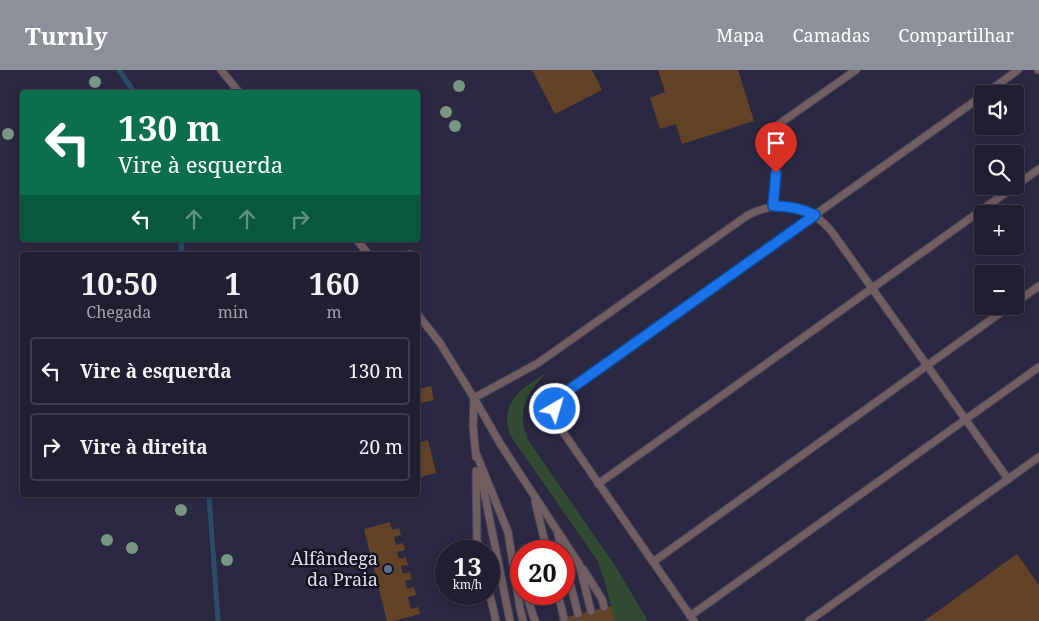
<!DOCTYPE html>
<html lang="pt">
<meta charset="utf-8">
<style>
body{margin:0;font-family:"Noto Serif",serif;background:#2d2c3e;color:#f1f3f6;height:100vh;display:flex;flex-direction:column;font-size:19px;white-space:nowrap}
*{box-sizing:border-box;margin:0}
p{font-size:16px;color:#a2a2ac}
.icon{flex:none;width:28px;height:28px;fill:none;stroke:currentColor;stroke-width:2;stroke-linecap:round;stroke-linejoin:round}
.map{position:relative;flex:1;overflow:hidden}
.sheet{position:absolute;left:20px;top:182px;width:400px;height:245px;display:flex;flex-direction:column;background:#201f32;border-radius:5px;box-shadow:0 2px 8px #0003,0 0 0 1px #3d3d4d}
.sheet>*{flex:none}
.top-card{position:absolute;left:20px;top:20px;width:400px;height:152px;border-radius:5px;box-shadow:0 2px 8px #0003,0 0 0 1px #3d3d4d;background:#0b6e4f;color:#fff;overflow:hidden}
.tools{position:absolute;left:974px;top:15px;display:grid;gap:10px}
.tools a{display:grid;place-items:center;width:50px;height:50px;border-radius:5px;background:#201f32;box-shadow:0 2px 8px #0003,0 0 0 1px #3d3d4d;font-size:25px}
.speed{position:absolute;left:435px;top:470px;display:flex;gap:10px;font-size:25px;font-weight:700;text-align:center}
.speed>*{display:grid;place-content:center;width:65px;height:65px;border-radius:50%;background:#201f32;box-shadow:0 2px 8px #0003,0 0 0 1px #3d3d4d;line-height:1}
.speed small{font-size:12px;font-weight:400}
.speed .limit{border:8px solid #d22;background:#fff;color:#111}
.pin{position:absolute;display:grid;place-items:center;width:42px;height:42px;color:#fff;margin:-51px -21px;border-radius:50% 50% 50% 0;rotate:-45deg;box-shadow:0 0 5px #0007}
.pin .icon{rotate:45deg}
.me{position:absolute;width:55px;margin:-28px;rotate:38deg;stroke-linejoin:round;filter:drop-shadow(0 0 4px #0008)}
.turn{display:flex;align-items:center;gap:18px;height:105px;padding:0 15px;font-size:22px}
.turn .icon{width:65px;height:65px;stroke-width:2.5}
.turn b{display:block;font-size:35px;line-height:42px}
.lanes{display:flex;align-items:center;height:48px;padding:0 15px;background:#0003;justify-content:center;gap:25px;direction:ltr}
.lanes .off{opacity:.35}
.eta{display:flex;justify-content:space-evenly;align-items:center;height:85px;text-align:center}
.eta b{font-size:30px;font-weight:700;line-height:35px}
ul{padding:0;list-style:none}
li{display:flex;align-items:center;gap:15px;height:68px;margin:0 10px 8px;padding:0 5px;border:2px solid #3d3d4d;border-radius:5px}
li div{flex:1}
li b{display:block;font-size:19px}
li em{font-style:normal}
header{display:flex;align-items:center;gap:30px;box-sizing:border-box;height:70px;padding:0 25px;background:#8c9099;color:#fff}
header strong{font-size:24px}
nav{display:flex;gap:28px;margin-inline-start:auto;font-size:18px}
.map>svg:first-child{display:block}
.green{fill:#324b33}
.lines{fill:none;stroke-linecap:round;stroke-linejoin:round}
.stream{stroke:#2d4c68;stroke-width:5}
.building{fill:#634328}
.lane-casing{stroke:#48465e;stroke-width:9}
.lane{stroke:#725e60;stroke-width:7}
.tree{fill:#799583}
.route-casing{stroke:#114b97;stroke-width:12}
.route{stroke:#1a73e8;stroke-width:9}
.service-dot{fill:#5c6f8a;stroke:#14131f;stroke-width:2}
.labels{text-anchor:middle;stroke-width:5;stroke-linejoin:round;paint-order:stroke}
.poi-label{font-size:18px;fill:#dedeef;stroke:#14131f;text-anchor:end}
</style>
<header>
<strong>Turnly</strong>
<nav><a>Mapa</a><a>Camadas</a><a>Compartilhar</a></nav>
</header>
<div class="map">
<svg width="1039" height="551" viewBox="0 0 1039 551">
<rect width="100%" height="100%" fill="#2b2942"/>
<path class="green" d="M546 303C526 324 516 341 528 370L616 497 648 551H615L604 509 597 490 510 365C499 331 522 319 546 303Z"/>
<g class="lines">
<g class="stream">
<polyline points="119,0 134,22"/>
<polyline points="181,170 182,185"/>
<polyline points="209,425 218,551"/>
</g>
</g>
<g class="building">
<polygon points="532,0 592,0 602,20 555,44"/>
<polygon points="658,0 738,0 754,51 682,74 676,54 660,59 650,28 665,22"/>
<polygon points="431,316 434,330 418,334 418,319"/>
<polygon points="428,370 436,403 418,408 418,375 421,374 421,372"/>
<polygon points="390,452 392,460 399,458 401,465 394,467 396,475 403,473 405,480 397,482 399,489 406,487 408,495 401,496 403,504 410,502 412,509 405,511 407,519 414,517 416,525 408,527 411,539 418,537 420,544 394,551 387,551 364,459"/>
<polygon points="1017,484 1039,515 1039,551 924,551"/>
<polygon points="611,536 615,551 560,551 559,549"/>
</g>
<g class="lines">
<g class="lane-casing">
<g id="lane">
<polyline points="221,0 239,22"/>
<polyline points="1038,0 1039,0"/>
<polyline points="985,24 1018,0"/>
<polyline points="773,136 779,54 856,0"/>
<polyline points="357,170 369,185"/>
<polyline points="408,185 410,184"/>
<polyline points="1015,233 1039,216"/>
<polyline points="418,245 440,273 474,328 501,375 579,494 591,541"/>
<path d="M474 328 538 293 748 145C781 129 808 133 832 162L1008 409"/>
<polyline points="474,328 473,356 476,387"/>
<polyline points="476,383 508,462 520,538 523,551"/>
<polyline points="476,401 477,470 480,481"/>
<polyline points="480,401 510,551"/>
<polyline points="598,414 1039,99"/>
<polyline points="535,431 547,481"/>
<polyline points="558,465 562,481"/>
<polyline points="516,489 521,506"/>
<polyline points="564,489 578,544"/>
<polyline points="653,492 1010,236"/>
<polyline points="583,499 602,529 604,537"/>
<polyline points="489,521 496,551"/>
<polyline points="526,524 535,551"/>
<polyline points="558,524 564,548"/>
<polyline points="690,546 1039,297"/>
<path d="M694 551 556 352C554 341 556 334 562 325L982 26"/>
<polyline points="809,551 1039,387"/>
</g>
</g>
<use href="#lane" class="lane"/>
</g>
<g class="tree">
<circle cx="95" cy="12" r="6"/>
<circle cx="459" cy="16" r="6"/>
<circle cx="446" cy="42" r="6"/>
<circle cx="455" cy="56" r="6"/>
<circle cx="8" cy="64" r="6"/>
<circle cx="181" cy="440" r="6"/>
<circle cx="107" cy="470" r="6"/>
<circle cx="132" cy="478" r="6"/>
<circle cx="227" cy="490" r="6"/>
</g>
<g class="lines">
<g class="route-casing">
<path id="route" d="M555 339 558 331 562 325 815 145C801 138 789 136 773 136L776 103"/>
</g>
<use href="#route" class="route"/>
</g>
<circle class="service-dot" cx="388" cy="499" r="5"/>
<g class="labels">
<g class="poi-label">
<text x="378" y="495">Alfândega<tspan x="378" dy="21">da Praia</tspan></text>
</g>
</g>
</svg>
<div class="tools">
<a><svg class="icon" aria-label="sound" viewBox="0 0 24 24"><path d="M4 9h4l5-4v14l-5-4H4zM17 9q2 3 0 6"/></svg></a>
<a><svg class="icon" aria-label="search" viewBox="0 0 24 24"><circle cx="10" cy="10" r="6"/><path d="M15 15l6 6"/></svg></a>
<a>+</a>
<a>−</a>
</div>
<div class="speed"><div>13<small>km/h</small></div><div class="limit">20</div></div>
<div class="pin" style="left:776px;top:103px;background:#d93025"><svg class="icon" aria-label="arrive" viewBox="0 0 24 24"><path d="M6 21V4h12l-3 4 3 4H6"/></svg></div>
<svg class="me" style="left:555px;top:339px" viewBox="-20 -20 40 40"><circle r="17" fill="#1a73e8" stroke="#fff" stroke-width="3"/><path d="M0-11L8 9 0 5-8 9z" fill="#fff"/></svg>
<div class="top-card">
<div class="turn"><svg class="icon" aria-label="left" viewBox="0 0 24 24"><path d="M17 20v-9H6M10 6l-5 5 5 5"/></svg><div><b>130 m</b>Vire à esquerda</div></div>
<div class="lanes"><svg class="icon" aria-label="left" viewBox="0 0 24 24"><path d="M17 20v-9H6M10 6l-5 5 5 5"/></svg><svg class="icon off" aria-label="ahead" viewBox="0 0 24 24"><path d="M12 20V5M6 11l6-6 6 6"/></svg><svg class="icon off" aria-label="ahead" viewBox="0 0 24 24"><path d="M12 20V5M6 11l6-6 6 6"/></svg><svg class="icon off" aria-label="right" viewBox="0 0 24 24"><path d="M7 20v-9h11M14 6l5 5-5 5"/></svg></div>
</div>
<section class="sheet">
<div class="eta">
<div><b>10:50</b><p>Chegada</p></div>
<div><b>1</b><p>min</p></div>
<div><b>160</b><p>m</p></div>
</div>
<ul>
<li><svg class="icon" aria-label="left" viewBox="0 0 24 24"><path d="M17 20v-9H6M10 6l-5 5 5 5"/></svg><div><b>Vire à esquerda</b></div><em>130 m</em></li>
<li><svg class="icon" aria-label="right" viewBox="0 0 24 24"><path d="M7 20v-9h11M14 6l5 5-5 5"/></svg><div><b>Vire à direita</b></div><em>20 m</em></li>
</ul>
</section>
</div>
